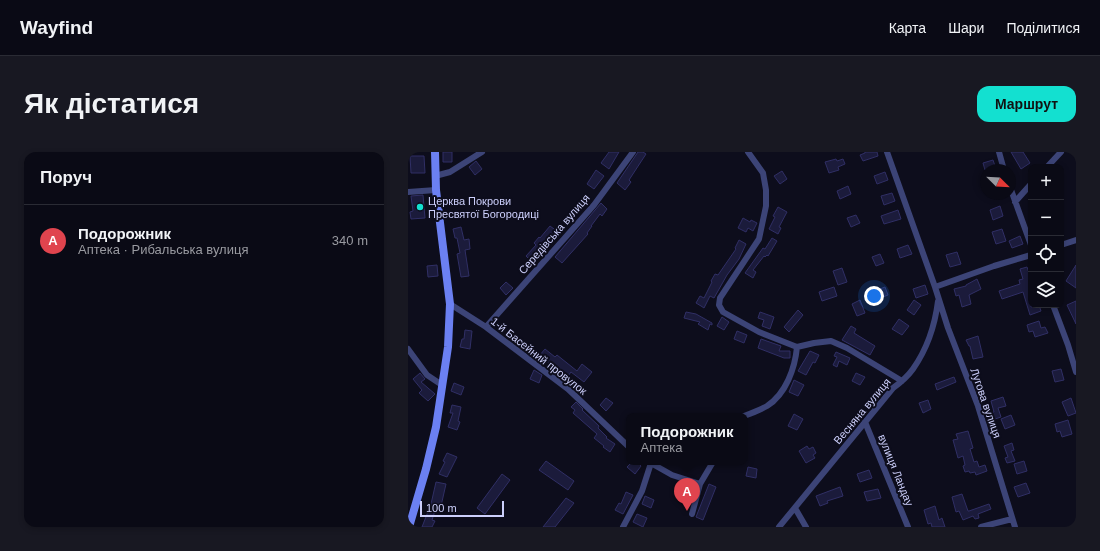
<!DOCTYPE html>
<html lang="uk">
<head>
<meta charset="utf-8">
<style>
  :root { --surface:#0a0a15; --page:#181822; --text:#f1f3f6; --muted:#999aa0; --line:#2a2b34; --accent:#13e0d0 }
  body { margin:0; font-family:Arial,sans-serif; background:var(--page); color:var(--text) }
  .controls { position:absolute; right:12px; top:12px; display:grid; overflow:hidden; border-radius:8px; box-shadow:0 2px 6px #0003 }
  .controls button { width:36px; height:36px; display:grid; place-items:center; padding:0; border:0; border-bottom:1px solid var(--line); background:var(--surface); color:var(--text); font:20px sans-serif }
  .compass { position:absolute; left:572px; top:12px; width:36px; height:36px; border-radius:50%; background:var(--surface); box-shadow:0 2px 6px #0003; rotate:114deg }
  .scale { position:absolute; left:12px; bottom:10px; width:84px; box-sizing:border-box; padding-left:4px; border:2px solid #cccffb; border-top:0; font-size:11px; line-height:14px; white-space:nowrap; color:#cccffb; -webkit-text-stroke:3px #0d0d1c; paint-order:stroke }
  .you { position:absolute; left:466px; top:144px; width:14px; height:14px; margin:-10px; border:3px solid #fff; border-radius:50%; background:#1a73e8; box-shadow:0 0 0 6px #1a73e833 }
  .badge { display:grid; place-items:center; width:26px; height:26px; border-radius:50%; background:var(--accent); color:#fff; font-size:13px; font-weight:700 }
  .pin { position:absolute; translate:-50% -33px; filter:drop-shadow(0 1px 2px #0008) }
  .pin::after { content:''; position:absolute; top:21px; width:14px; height:12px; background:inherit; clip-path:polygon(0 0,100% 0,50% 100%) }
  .popup { position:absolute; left:218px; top:261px; width:122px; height:52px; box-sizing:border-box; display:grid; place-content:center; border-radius:8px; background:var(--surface); filter:drop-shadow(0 1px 3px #0005); font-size:13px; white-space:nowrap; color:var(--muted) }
  .popup b { font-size:15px; color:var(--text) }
  .popup::after { content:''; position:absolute; left:50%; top:100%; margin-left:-8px; border:8px solid transparent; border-top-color:var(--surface) }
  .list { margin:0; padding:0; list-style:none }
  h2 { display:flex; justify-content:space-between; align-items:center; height:52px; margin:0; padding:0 16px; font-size:17px }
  h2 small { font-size:13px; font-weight:400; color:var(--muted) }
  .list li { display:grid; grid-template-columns:26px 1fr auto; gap:12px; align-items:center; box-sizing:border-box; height:72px; padding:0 16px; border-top:1px solid var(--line) }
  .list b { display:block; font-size:15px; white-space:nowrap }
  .list p { margin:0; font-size:13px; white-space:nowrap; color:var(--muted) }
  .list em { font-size:13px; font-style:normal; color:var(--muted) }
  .icon { flex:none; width:22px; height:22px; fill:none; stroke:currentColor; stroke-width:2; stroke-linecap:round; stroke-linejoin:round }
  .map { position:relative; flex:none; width:668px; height:375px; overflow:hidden; border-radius:12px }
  header { display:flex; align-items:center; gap:24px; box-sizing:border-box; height:56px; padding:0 20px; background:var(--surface); border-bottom:1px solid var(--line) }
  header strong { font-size:19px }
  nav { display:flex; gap:22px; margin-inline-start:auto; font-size:14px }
  .intro { display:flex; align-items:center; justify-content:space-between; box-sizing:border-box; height:96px; padding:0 24px }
  h1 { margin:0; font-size:28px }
  .button { padding:10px 18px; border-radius:12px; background:var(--accent); color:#111; font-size:14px; font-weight:700 }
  main { display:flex; gap:24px; padding:0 24px }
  aside { flex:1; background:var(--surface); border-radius:12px; box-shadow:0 2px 6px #0003 }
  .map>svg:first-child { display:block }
  .building { fill:#1b1b3b; stroke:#302f65 }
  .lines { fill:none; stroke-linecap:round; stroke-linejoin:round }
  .minor { stroke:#3c4477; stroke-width:6 }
  .secondary { stroke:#6b80f2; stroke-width:8 }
  .poi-dot { fill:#13e0d0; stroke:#0d0d1c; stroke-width:1.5 }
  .labels { text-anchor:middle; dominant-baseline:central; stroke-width:4; stroke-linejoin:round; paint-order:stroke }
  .poi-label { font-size:11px; fill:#cccffb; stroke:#0d0d1c; text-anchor:start }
  .street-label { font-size:11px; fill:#cccffb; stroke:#0d0d1c }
</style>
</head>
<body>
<header>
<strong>Wayfind</strong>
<nav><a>Карта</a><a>Шари</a><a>Поділитися</a></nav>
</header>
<div class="intro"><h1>Як дістатися</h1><a class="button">Маршрут</a></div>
<main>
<aside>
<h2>Поруч<small></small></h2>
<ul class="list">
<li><span class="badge" style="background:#e0444e">A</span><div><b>Подорожник</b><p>Аптека · Рибальська вулиця</p></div><em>340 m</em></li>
</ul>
</aside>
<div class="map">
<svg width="668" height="375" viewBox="0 0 668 375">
  <rect width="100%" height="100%" fill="#0d0d1c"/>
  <path class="building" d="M35,0H44V10H35Z
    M201,0H211L201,17L193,11Z
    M230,0H235L238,2L221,28L223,30L217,38L209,31Z
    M457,0H469L470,4L455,9L452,3L457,1Z
    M603,0H615L622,11L613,17Z
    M2,4H16L17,21H3Z
    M428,7L429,9L435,7L437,12L430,15L431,18L421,21L417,10Z
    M585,8L588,17L577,18L575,11Z
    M68,9L74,17L67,23L61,15Z
    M188,18L196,24L186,37L179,32Z
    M374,19L379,27L372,32L366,24Z
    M477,20L480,28L469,32L466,24Z
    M440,34L443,42L432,47L429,39Z
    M484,41L487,49L476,53L473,44Z
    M15,43L17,66L3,67L2,60L5,59L3,44Z
    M193,51L199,57L194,64L192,62L183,74H184L179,81L180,82L154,111L147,105Z
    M592,54L595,64L585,68L582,58Z
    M370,55L379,60L371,75L373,76L370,82L361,77L367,65L365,64Z
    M490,58L493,67L476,72L473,64Z
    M448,63L452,71L443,75L439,66Z
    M335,66L342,70L343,68L349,71L345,79L340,76L338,80L330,76Z
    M142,74L150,80L129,103L131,105L125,111L118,104L128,93L126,91L131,85L132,86Z
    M53,75L56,88L61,87L62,97L57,98L61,124L53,125L49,102L52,101L49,86H47L45,77Z
    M594,77L598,89L588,92L584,80Z
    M612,84L615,92L604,96L601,89Z
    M364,86L369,89L360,104L359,103L357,105L356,104L345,118L348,120L345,126L337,121L355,96L357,97Z
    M331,88L338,92L331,107L319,123L306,146L302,144L296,156L293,154L288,151L292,144L296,146L304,130L303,129L307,122L310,123L328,97L327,96Z
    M500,93L504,102L492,106L489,97Z
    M549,100L553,112L542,115L538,103Z
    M472,102L476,111L468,114L464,105Z
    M29,113L30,124L20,125L19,114Z
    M668,113V136L658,129Z
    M619,115L623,127V155L631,153L633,159L622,163L615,140L594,147L591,139L612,132L611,128L615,127L612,117Z
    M434,116L439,130L430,133L425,119Z
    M569,127L573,137L561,143L563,152L554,155L551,143L548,144L546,137L558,134V133Z
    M98,130L105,136L98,143L92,136Z
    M517,133L520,142L508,146L505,137Z
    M426,135L429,144L414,149L411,140Z
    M477,135L480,143L470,147L467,139Z
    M452,148L457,161L449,164L444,152Z
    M506,148L513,153L506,163L499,158Z
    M668,149V172L659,153Z
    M390,158L395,163L381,180L376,175Z
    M278,160L288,162L304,171V173L302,172L300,178L290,172L292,170L276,166Z
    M352,160L366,165L362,177L354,174L356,168L350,166Z
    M314,165L321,170L316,178L309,174Z
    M491,167L501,174L494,183L484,177Z
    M631,169L633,176L637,175L640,181L627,185L625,179L621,180L619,173Z
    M443,174L448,177L446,181L467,194L462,203L434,188Z
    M57,178L64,179L62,197L52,195L54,187H56Z
    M329,179L339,183L336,191L326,187Z
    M570,184L575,205L565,207L562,194H561L558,188Z
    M353,187L373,194L371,199H382V206H376L350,196Z
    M137,197L147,205L149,203L169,219L174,212L184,220L176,230L163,220L160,224L131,204Z
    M402,199L411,203L407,211L405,210L398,223L390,219Z
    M428,200L442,206L439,213L431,209L429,215L425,213L429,205L426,204Z
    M653,217L656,228L647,230L644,219Z
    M126,218L134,223L131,231L122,227Z
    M12,221L17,227L13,230L27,242L20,249L11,241L14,238L5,227Z
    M448,221L457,225L452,233L444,229Z
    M546,225L548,230L529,238L527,232Z
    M386,228L396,233L390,244L381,240Z
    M46,231L56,235L53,243L43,239Z
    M595,245L598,254L590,256L593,265L584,268L582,261L586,260L583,249Z
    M198,246L205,251L198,259L192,253Z
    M663,246L668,261L660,264L654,250Z
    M520,248L523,257L515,261L511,251Z
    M168,250L175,257L174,258L191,274L190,276L199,285L198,286L207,292L202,300L195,295L196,294L186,286L189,282L165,261L167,258L163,255Z
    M44,253L53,255L50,269L52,270L49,278L40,275L45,261H42Z
    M386,262L395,267L389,278L380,274Z
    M603,263L607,273L597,277L593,267Z
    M660,268L664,282L654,285L652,279L649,280L647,272Z
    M560,279L565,296L562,297L566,310L569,309L571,315L577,313L579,319L568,323L567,320L562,321L561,319L557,320L555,314L557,313L555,304L550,306L545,288L550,287L548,282Z
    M604,291L606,298L603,299L607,309L599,311L597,306L600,305L596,294Z
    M399,294L401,297L405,295L408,301L405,303L407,306L398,311L391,299Z
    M39,301L49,305L39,325L31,322L37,310L35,309Z
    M138,309L166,329L160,338L131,318Z
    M616,309L619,319L609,322L606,312Z
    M224,310H229L233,314L227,322L219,315Z
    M340,315L349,317L348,326L338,324Z
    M461,318L464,326L452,330L449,322Z
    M94,322L102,328L77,362L69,356Z
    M28,330L38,332L33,354L29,353L24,368L27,369L24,375H14L23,352Z
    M618,331L622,341L610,345L606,335Z
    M301,332L308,335L295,368L288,365Z
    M432,335L435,344L419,349L420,351L412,354L408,344Z
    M470,337L473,346L459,349L456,340Z
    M218,340L225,343L215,362L207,358L211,351L213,352Z
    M554,342L560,359H561L581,352L583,357L570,362L571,366L567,367L565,364L555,368L551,359L548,360L544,345Z
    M237,344L246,348L243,356L234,352Z
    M158,346L166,351L147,375H135Z
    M527,354L531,368L534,366L537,375H524L523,371L520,372L516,358Z
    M229,362L239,366L235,375L225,370Z"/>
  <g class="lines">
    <path class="minor" d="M340,0L355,21L358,38V54L351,87L312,146L311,153L315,160L351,180L389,195L406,191L423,189L439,196L494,229
      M479,0L527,135L540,176L570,254L607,375
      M591,0L596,18
      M639,15L653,0
      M27,24L42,20L74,0
      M602,35L623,93
      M0,40L28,38
      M607,50L623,32
      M653,93L668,88
      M527,135L586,114L623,103
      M42,152L78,175L160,237L221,295
      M645,153L660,193L668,220
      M78,175L186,53L225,0
      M0,197L19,223L34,233
      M336,264C344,261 352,258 359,254C378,242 387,216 389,195
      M457,270L500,375
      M241,310L264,323L292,332
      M387,356L398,375
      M284,362L292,332L305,310
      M215,375L234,339L243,311
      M371,375L485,236C492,231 500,224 505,217C519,197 527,173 530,149
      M573,375L604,367"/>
    <path class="secondary" d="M1,375L18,317L28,275L40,195L42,152L28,38L27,0"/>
  </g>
  <circle class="poi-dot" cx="12" cy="55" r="4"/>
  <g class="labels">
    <g class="poi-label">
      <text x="20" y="49">Церква Покрови<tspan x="20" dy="13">Пресвятої Богородиці</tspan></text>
    </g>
    <g class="street-label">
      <text transform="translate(146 82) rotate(-49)">Середівська вулиця</text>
      <text transform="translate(131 204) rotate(38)">1-й Басейний провулок</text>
      <text transform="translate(578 251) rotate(71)">Лугова вулиця</text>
      <text transform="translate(454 259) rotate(-50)">Весняна вулиця</text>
      <text transform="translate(488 318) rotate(68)">вулиця Ландау</text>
    </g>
  </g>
</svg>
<div class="controls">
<button>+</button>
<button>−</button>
<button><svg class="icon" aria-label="locate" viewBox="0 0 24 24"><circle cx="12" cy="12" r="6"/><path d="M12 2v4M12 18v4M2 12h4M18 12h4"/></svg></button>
<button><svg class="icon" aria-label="layers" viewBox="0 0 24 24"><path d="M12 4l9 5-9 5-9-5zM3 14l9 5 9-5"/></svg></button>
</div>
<svg class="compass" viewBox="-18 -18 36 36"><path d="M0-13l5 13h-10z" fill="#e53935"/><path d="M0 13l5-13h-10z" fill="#999aa0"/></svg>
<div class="scale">100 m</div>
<div class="you"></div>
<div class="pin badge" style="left:279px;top:359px;background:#e0444e">A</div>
<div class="popup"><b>Подорожник</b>Аптека</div>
</div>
</main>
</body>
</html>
